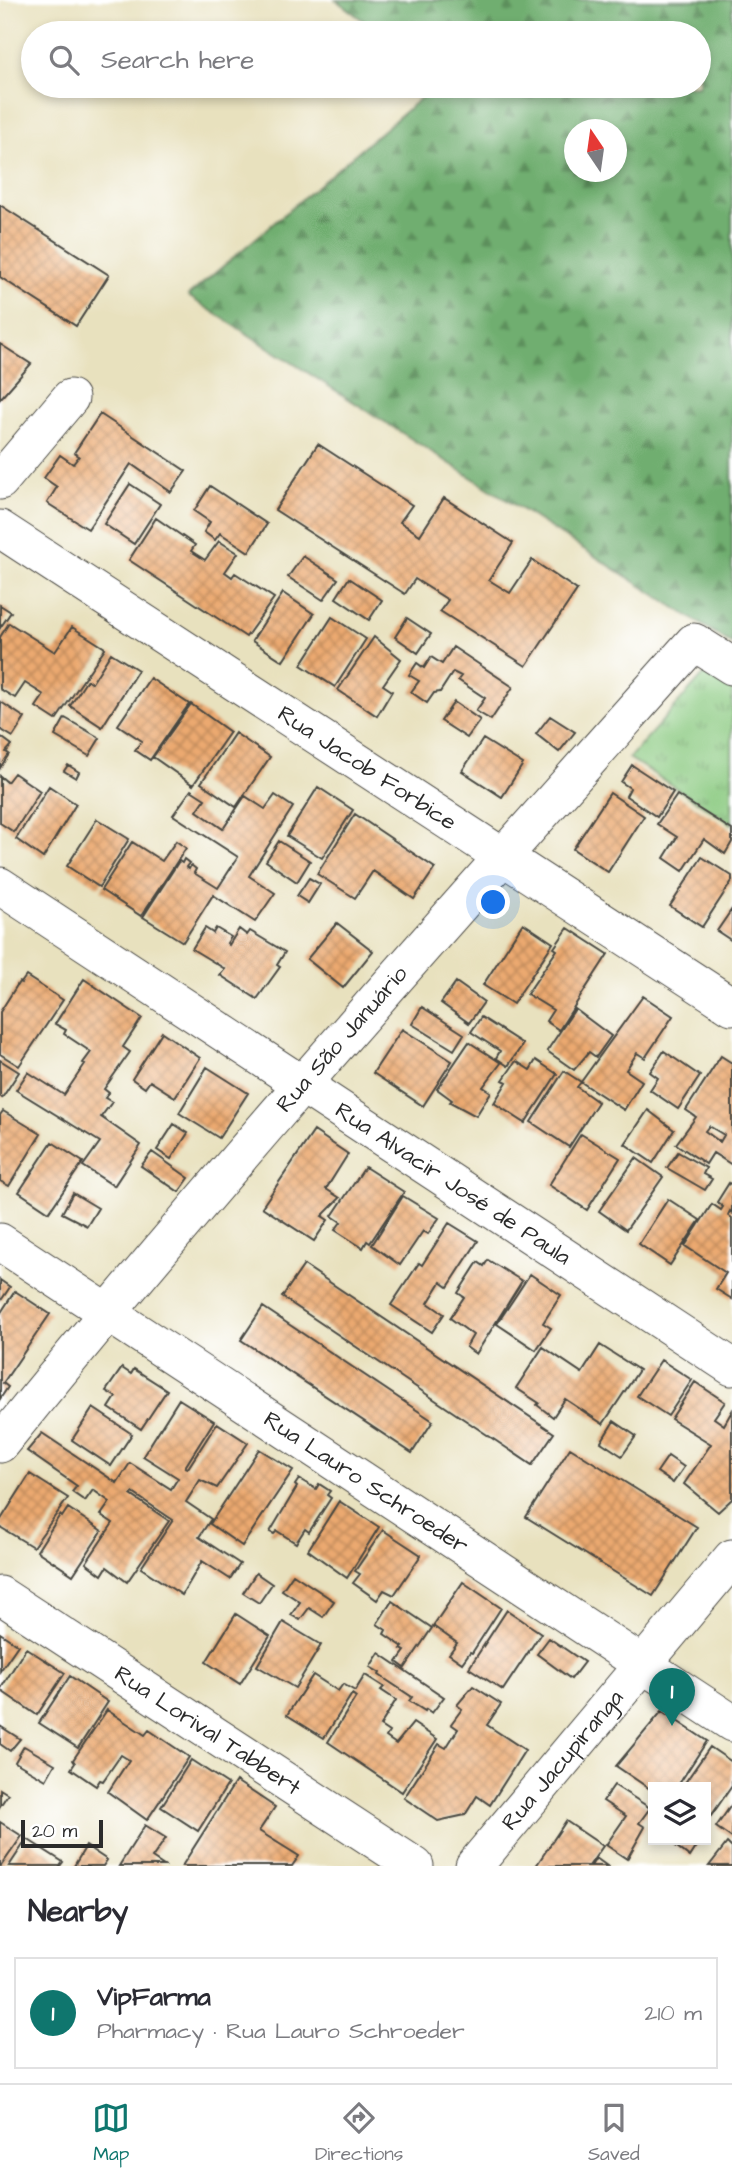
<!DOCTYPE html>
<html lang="en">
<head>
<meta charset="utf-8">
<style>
  :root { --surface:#fff; --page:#f7f7f7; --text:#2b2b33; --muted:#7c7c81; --line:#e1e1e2; --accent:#0f766e }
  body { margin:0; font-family:"Architects Daughter",sans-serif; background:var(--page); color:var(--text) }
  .controls { position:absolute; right:21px; bottom:21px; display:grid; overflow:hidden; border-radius:0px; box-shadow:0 4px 10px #0003 }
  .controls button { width:63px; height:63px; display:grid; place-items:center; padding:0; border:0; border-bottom:2px solid var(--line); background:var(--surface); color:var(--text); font:35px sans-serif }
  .compass { position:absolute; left:564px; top:119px; width:63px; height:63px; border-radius:50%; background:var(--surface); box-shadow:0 4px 10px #0003; rotate:347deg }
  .scale { position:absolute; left:21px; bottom:18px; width:82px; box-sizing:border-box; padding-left:7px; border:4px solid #2b2b2b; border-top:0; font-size:19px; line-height:24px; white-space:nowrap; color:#2b2b2b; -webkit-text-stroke:5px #fff; paint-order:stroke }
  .you { position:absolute; left:494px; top:903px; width:24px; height:24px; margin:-18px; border:5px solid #fff; border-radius:50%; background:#1a73e8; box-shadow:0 0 0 10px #1a73e833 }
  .badge { display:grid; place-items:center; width:46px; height:46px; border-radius:50%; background:var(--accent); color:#fff; font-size:23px; font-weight:700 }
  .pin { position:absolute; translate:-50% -58px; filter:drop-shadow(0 2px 4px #0008) }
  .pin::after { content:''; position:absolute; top:37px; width:24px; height:21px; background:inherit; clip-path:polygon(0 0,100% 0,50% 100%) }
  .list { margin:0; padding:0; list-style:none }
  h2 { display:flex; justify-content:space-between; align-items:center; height:91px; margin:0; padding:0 28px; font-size:30px }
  h2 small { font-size:23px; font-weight:400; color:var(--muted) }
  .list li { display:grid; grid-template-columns:46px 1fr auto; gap:21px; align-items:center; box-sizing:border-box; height:112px; margin:0 14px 14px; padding:0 14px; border:2px solid var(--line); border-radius:0px }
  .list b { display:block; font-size:26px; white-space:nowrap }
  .list p { margin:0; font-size:23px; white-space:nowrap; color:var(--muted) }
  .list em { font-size:23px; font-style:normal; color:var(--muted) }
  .icon { flex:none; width:38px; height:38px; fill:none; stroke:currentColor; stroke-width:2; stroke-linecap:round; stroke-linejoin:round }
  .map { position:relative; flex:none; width:732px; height:1866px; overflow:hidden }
  .search { position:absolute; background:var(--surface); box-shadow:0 4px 10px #0003; left:21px; right:21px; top:21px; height:77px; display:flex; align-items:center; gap:18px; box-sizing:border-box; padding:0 24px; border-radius:38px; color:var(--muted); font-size:26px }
  .sheet { height:217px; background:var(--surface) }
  nav { display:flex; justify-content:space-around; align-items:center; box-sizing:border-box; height:98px; border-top:2px solid var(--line); background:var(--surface); font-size:19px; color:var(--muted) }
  nav a { display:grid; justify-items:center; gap:4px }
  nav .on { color:var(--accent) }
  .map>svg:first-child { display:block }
  .forest { fill:url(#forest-firs); stroke:#4e6c4d; stroke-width:2; fill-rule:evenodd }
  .park { fill:url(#park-tufts); stroke:#5b7a56; stroke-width:2 }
  .building { fill:url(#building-cross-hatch); fill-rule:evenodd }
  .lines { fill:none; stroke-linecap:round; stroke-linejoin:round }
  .minor-casing { stroke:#474641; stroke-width:39 }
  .minor { stroke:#fff; stroke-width:37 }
  .labels { text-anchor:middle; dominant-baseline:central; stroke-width:7; stroke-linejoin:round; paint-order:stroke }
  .street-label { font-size:23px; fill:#2b2b2b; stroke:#fff }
</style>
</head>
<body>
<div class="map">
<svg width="732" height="1866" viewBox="0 0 732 1866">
  <defs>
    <pattern id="forest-firs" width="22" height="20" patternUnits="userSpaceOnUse" patternTransform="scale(1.75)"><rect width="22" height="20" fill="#70ae6f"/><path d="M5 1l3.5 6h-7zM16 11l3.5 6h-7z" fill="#5c8e5b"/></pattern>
    <pattern id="park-tufts" width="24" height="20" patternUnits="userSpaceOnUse" patternTransform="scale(1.75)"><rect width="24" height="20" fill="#8bca81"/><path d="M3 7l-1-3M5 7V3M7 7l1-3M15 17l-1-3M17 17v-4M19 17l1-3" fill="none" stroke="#72a46a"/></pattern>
    <pattern id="building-cross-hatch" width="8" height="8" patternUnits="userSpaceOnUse" patternTransform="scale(1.75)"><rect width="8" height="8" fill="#eba96f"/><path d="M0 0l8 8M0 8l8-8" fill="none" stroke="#bf8a5b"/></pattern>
  </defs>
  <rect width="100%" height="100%" fill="#fff"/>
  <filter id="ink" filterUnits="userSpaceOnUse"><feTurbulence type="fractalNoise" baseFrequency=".0143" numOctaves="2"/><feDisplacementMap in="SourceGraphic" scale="14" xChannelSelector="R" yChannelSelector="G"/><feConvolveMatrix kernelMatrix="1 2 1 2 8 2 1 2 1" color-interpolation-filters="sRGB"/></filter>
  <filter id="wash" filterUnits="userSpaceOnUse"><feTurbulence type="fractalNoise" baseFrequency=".00686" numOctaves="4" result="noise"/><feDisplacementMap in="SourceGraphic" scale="28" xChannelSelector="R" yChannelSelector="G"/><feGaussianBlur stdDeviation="1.57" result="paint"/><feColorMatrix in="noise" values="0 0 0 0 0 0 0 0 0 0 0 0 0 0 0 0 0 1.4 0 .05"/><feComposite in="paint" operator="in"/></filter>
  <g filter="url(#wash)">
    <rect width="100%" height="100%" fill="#e8e1be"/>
    <path class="forest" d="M336,0H732V644L188,296L435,86H699V33H380ZM574,130H616V172H574Z"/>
    <path class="park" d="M715,662L732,673V824L629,758Z"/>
    <g id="blocks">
      <path class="building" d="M0,205L109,275L76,326L0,277Z
        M0,344L31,364L0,399Z
        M100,414L186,471L171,492L131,464L88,529L47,503L57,487L44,478L60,455L73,464L79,456L74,453Z
        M318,444L412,505L400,522L420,535L444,498L513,543L489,580L510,593L532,560L577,590L526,666L440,611L448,600L415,579L405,594L275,510Z
        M130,484L160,504L134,544L104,524Z
        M210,486L267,524L249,552L220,533L215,540L204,532L210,522L194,511Z
        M156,518L195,545L191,551L205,560L219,541L238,553L225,572L232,577L235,573L274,598L246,637L129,560Z
        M303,556L338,579L323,600L288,577Z
        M349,578L382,600L369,620L336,598Z
        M283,593L314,614L283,661L252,641Z
        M0,605L11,612L0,628Z
        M332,617L366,639L335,687L301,665Z
        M407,618L431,634L418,653L395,637Z
        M9,623L55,652L72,627L105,648L56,720L36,707L44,695L25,683L15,698L0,689V637Z
        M374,637L401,659L383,685L392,691L377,716L338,690Z
        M453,647L513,687L491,720L476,711L485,698L458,680L461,676L453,672L440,692L434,693L427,703L411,692L419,681L409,675L417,663L424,668L431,657L442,664Z
        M111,653L138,670L102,727L70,706L87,680L92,683Z
        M150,678L189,704L150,760L135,750L142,741L118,725Z
        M1,702L25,718L13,737L0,729Z
        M454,702L480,720L467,738L441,721Z
        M191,704L230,732L193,785L153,757Z
        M550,716L575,732L559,752L536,734Z
        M65,718L100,738L89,756L55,736Z
        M235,733L270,757L236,807L201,783Z
        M0,736L12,745L6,752L9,754L0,768Z
        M483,739L523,764L502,797L462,771Z
        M68,765L79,772L76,778L64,771Z
        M632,765L673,792L657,817L626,796L630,788L621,782Z
        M14,773L40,791L14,832L0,823V776L7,782Z
        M49,786L76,804L43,858L16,839Z
        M318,787L353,810L322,858L287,836Z
        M191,790L205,799L197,811L223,829L245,796L265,809L275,795L293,807L249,876L275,893L255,922L213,895L183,942L143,917L179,861L182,863L184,859L189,863L186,867L189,869L191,865L196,869L194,873L218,888L238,857L173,815Z
        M610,793L644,816L608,872L573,849Z
        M677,795L732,830V842L725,854L704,839L683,871L664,858L677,837L657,824Z
        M355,814L435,868L414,899L373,871L355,898L317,874Z
        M97,819L129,839L99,887L67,866Z
        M176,841L186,848L141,916L101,890L132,842L162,861Z
        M279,841L310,861L297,882L266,861Z
        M702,857L732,876V881L702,927L670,906Z
        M309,878L320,884L308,903L297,896Z
        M732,909V941L717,931Z
        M337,923L373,951L343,988L307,959Z
        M523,923L553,943L513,1004L483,985Z
        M205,928L213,933L216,928L231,937L227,943L229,945L239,929L247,935L250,931L285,952L277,965L280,967L257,999L220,975L225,969L192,949Z
        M568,928L608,954L559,1030L546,1021L553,1010L527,994L557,950L554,948Z
        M26,976L63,1000L19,1066L0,1054V1012L19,982L21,983Z
        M84,979L142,1018L123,1047L130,1052L104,1089L109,1093L105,1098L112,1102L101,1117L141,1145L114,1186L83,1166L100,1142L16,1090L28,1072L64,1095L85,1064L83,1063L91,1052L64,1034L66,1030L55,1024Z
        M456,982L484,1002L469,1023L441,1003Z
        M643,996L673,1016L645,1058L637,1053L626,1070L642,1081L624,1110L581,1082Z
        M422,1007L464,1034L454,1050L412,1024Z
        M575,1009L611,1036L596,1057L589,1052L574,1070L547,1051Z
        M481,1017L523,1044L508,1066L496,1058L500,1051L471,1032Z
        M402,1029L452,1061L423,1106L373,1073Z
        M162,1032L200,1058L175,1097L150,1081L145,1088L132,1079Z
        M469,1042L501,1063L483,1087L491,1092L476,1116L450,1102L452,1100L437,1089Z
        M664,1051L700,1076L678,1109L650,1090L658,1078L650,1072Z
        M721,1056L732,1063V1165L713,1153L706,1164L676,1144L696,1117L686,1110ZM709,1126L724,1135L720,1142L705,1131Z
        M0,1060L19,1072L2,1098L0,1096Z
        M536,1060L557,1074L525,1123L494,1103L507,1082L503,1080L516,1061L530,1070Z
        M207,1067L248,1093L219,1138L179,1113Z
        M564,1071L581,1082L577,1087L598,1102L569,1147L531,1122Z
        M648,1110L674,1130L653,1163L625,1144Z
        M3,1111L41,1134L9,1186L0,1181V1115Z
        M174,1124L188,1133L171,1159L157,1150Z
        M314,1131L348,1154L326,1189L340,1198L322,1216L328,1220L314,1241L262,1207Z
        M581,1134L620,1158L587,1210L549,1185Z
        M52,1142L83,1162L49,1212L19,1192Z
        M152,1152L189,1178L179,1192L141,1166Z
        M678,1152L706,1168L703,1174L712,1179L705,1190L667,1168Z
        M636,1158L663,1177L626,1230L599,1211Z
        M365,1167L404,1192L370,1243L367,1241L363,1248L335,1230L341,1222L332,1216Z
        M729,1183L732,1185V1213L730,1211L728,1215L732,1218V1299L716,1289L726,1273L685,1246L712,1204L721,1210L723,1207L717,1202Z
        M73,1193L98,1208L87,1226L62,1213Z
        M403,1196L439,1218L428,1234L423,1231L400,1265L372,1245Z
        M668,1199L700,1220L670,1265L639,1244Z
        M449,1223L478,1241L448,1287L441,1282L428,1303L444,1314L432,1332L391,1305L419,1263L422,1265Z
        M488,1260L522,1281L476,1354L466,1347L473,1335L450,1318L464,1297L458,1293L478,1262L484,1266Z
        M304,1265L554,1433L532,1465L282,1297Z
        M530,1274L561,1295L543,1323L551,1328L536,1350L497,1324Z
        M0,1280L10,1287L0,1302Z
        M15,1291L50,1314L3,1383L8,1387L0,1399V1314Z
        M263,1307L433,1421L412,1453L241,1340Z
        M600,1345L639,1370L603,1424L565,1399L553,1417L537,1405L539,1403L516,1388L543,1347L582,1373Z
        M661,1360L692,1380L668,1416L637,1396Z
        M122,1368L131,1374L134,1369L167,1390L141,1429L109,1408L116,1397L106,1391Z
        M695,1382L725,1402L714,1418L724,1425L732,1411V1499L718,1512L684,1484L711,1444L671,1419Z
        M179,1399L214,1421L185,1467L188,1468L217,1423L248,1443L217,1488L200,1480L186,1502L211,1519L199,1537L240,1564L230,1579L202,1561L182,1595L141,1568L173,1520L133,1493L131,1495L169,1521L127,1582L107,1567L102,1575L86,1563L113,1523L101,1515L110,1502L93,1490L85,1501L72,1492L77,1486L27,1451L42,1433L117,1483L130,1463L171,1489L178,1478L143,1456Z
        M93,1408L132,1434L111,1466L72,1440Z
        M614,1421L636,1436L622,1456L601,1442Z
        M570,1448L697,1527L653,1596L526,1517Z
        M259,1449L293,1470L242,1546L210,1524Z
        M668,1456L684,1467L673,1483L657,1472Z
        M30,1474L68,1498L33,1547L0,1527V1521Z
        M299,1479L316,1489L319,1484L330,1491L327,1495L331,1498L309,1532L305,1529L296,1543L277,1531L274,1534L270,1532L297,1487L295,1485Z
        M339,1501L379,1527L347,1578L308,1550Z
        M68,1508L102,1531L73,1575L37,1551L60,1515L62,1517Z
        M383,1530L421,1555L394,1595L384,1590L377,1600L353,1583L360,1574L355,1571Z
        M256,1573L272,1584L259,1603L243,1593Z
        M293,1574L334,1601L323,1617L309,1608L300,1620L291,1615L300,1602L282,1590Z
        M463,1582L501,1608L472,1653L470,1652L462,1663L449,1654L457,1643L433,1626Z
        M392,1601L432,1628L405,1668L397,1662L405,1651L401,1649L403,1647L384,1634L386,1630L377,1624Z
        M507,1610L541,1633L503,1690L469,1668Z
        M236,1614L270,1636L240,1684L206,1662Z
        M283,1622L321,1645L295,1688L257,1666Z
        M0,1633L18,1645L0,1671Z
        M549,1638L584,1662L571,1679L537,1654Z
        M26,1648L65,1673L37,1715L0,1690Z
        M379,1653L444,1697L432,1713L426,1709L425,1711L409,1701L412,1697L379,1675L380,1673L370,1667Z
        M313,1675L338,1691L343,1684L355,1691L365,1675L384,1687L381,1690L396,1700L380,1726L389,1732L386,1737L396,1744L413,1723L437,1739L402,1792L328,1742L356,1697L352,1694L324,1738L287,1715Z
        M70,1676L108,1702L78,1748L39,1723Z
        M473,1686L501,1704L487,1725L525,1750L490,1805L477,1796L465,1815L438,1821L404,1798L439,1744L446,1748L458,1729L451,1724L462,1709L457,1705Z
        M107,1710L145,1735L149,1730L189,1757L147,1820L108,1792L129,1760L121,1755L103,1781L100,1780L96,1786L71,1769L75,1763L73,1760Z
        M662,1711L707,1741L677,1787H653V1791L616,1766Z
        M0,1726L20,1739L10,1751L0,1744Z
        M24,1746L55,1764L46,1780L15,1762Z
        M710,1747L732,1762V1786L711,1816L709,1814L706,1819V1787H682Z
        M191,1760L228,1784L198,1831L161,1807Z
        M236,1781L275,1807L259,1831L299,1856L292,1866H182Z
        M614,1785L650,1808L639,1823L645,1827L627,1859L606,1845L626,1816L603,1801Z
        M0,1789L8,1794L0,1806Z
        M732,1804V1838L716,1827Z
        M566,1821L603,1846L589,1866H536Z
        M0,1822L22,1836L1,1866H0Z
        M145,1825L166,1838L152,1858L164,1866H119Z
        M27,1839L63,1862L60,1866H9Z
        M668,1840H701L690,1857Z
        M727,1843L732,1848V1866H709Z
        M86,1846L107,1860L103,1866H74Z
        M596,1858L607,1866H591Z"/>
    </g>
  </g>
  <g filter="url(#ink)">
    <use href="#blocks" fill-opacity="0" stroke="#474641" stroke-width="2"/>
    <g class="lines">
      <defs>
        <g id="minor">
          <path d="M0,481L70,398"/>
          <path id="s1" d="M0,529L732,1006"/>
          <path id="s2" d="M0,886L732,1367"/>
          <path id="s3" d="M0,1242L732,1723"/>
          <path id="s4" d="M0,1444C222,1169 459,906 694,642L732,666"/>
          <path id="s5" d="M0,1595L415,1866"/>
          <path id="s6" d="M474,1866L732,1558"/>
        </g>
      </defs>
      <use href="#minor" class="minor-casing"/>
      <use href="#minor" class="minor"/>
    </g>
  </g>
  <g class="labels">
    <g class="street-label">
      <text stroke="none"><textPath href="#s1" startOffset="438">Rua Jacob Forbice</textPath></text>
      <text stroke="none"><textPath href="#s4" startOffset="530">Rua São Januário</textPath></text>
      <text stroke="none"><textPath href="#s2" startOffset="542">Rua Alvacir José de Paula</textPath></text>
      <text stroke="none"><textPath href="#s3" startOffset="438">Rua Lauro Schroeder</textPath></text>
      <text stroke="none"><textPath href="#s5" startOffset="248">Rua Lorival Tabbert</textPath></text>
      <text stroke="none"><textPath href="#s6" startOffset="138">Rua Jacupiranga</textPath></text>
    </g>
  </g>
</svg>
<div class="controls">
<button><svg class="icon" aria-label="layers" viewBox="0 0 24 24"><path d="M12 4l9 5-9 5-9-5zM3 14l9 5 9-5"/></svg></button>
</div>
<svg class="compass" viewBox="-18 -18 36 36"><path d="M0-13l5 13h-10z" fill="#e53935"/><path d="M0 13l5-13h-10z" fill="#7c7c81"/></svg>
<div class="scale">20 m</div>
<div class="you"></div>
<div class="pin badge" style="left:672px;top:1726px">1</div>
<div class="search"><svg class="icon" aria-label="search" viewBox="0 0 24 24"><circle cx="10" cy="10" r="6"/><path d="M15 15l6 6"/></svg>Search here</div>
</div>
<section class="sheet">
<h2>Nearby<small></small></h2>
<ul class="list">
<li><span class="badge">1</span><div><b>VipFarma</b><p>Pharmacy · Rua Lauro Schroeder</p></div><em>210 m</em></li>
</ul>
</section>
<nav>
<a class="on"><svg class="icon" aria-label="map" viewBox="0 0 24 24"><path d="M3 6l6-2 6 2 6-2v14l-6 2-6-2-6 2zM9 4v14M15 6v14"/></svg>Map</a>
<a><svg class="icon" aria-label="directions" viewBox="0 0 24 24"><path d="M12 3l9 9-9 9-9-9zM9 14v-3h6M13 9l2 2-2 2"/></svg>Directions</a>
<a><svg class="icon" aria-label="saved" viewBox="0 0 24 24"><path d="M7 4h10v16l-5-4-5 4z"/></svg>Saved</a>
</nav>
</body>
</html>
